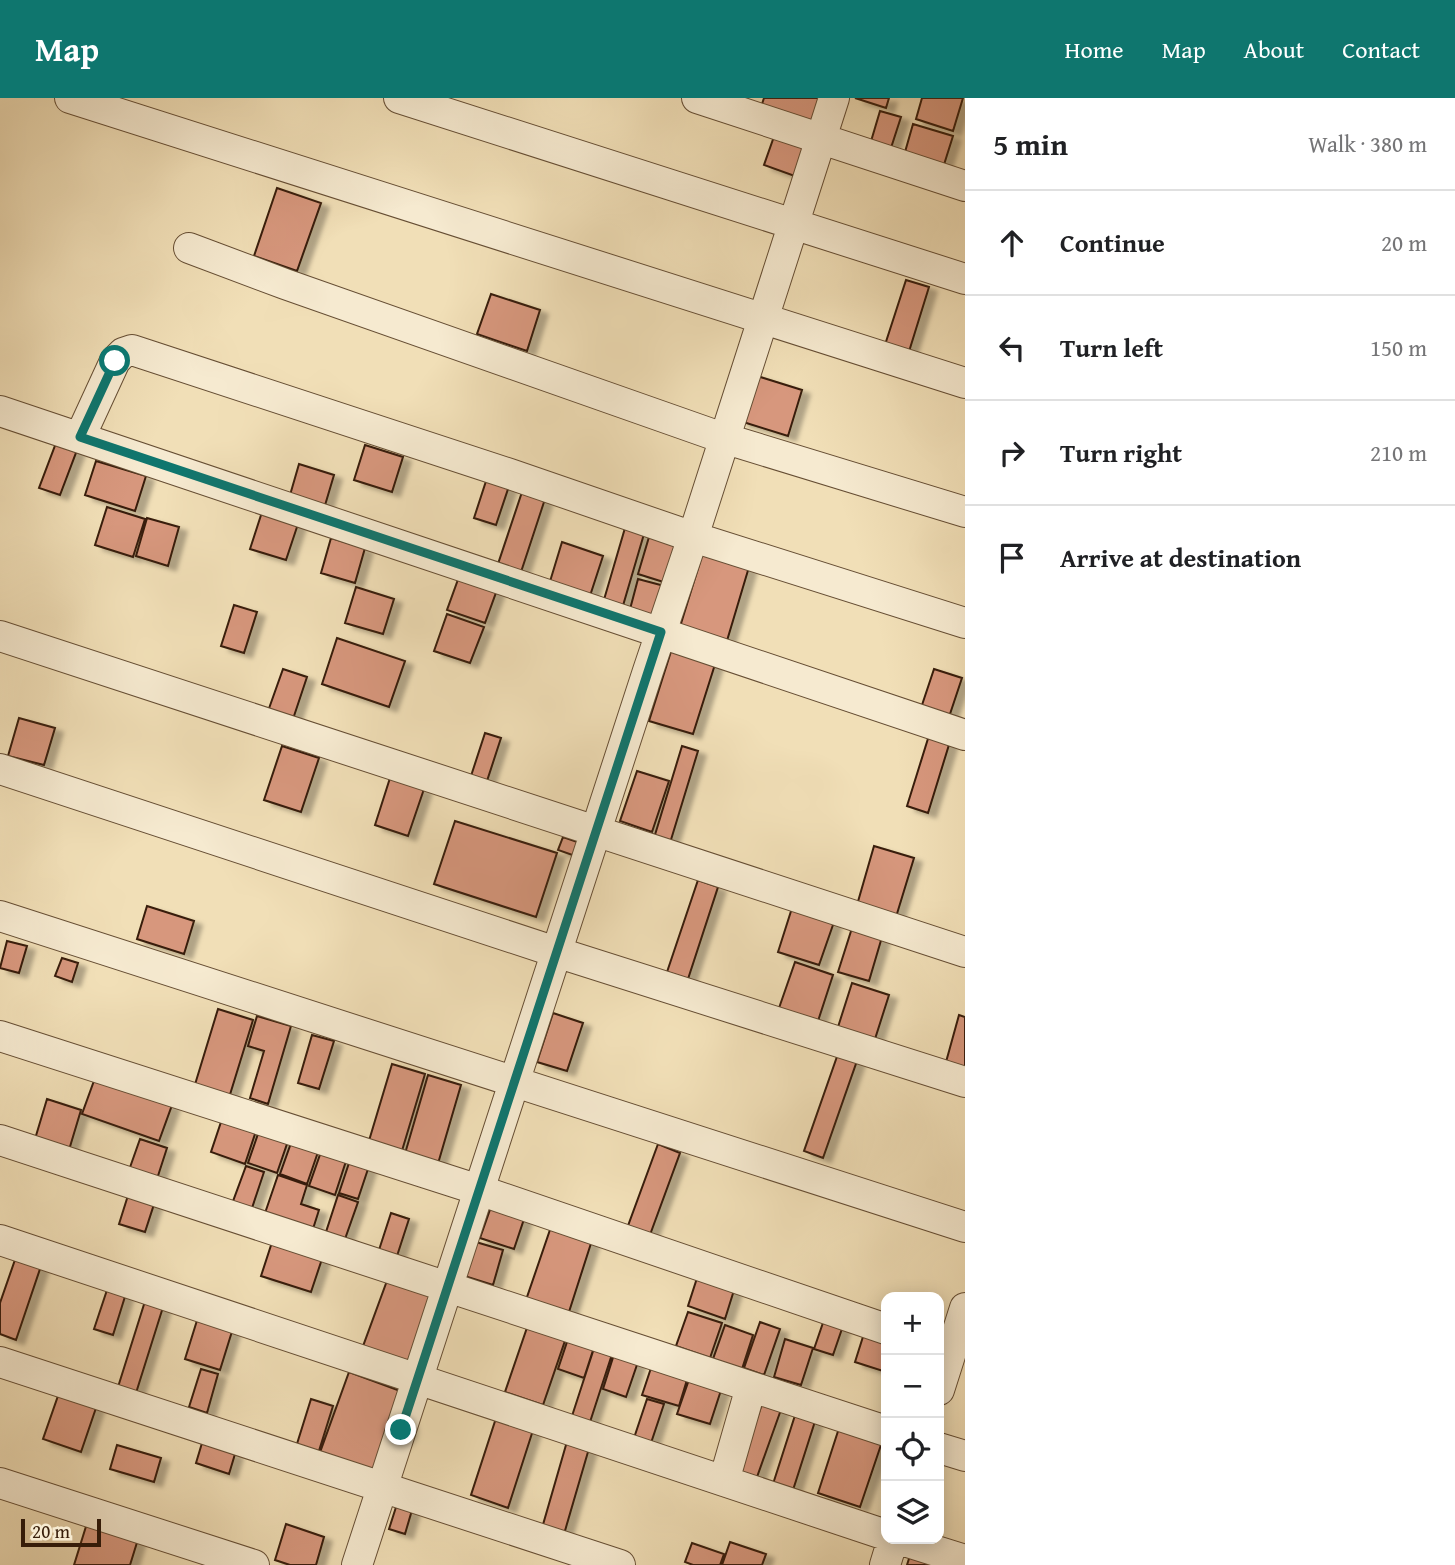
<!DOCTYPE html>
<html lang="en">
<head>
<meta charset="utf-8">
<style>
  :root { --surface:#fff; --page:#f6f6f6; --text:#202124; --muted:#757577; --line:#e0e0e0; --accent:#0f766e }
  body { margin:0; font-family:"Gentium Book Plus",serif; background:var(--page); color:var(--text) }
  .controls { position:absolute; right:21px; bottom:21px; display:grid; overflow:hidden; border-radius:14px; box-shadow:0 4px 18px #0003 }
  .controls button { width:63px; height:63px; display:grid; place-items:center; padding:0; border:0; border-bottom:2px solid var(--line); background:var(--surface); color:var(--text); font:35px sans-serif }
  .scale { position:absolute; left:21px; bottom:18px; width:80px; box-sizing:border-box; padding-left:7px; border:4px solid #371d09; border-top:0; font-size:19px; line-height:24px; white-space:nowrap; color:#371d09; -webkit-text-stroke:5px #f6ead0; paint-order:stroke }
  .stop { position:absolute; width:21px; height:21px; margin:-16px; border:5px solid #0f766e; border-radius:50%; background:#fff }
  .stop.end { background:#0f766e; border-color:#fff; box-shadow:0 2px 7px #0008 }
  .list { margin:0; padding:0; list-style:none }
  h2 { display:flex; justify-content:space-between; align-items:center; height:91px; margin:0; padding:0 28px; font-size:30px }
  h2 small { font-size:23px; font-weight:400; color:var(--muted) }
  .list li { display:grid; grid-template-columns:46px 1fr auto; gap:21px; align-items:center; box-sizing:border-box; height:105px; padding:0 28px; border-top:2px solid var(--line) }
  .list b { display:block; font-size:26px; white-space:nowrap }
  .list em { font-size:23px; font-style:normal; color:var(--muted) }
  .icon { flex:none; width:38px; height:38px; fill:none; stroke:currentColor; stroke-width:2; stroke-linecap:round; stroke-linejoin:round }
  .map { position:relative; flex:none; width:965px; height:1467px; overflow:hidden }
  header { display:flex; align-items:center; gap:42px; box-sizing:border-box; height:98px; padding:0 35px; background:var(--accent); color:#fff }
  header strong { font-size:33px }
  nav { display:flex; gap:38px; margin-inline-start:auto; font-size:24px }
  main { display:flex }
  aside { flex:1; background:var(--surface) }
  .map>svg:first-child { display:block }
  .building { fill:#d7977d; stroke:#371d09; stroke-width:2; filter:url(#shadow) }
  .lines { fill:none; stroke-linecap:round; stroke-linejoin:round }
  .minor-casing { stroke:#664e34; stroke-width:32 }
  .minor { stroke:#f6ead0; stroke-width:30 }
  .route { stroke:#0f766e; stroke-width:9 }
</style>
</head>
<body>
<header>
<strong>Map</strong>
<nav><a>Home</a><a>Map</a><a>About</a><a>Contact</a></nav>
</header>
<main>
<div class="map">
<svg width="965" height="1467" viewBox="0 0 965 1467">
  <defs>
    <filter id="shadow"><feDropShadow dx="8" dy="4.5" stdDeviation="2" flood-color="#0004"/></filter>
  </defs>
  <rect width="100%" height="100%" fill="#f1dfb7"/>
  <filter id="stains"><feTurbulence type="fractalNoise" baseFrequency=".00286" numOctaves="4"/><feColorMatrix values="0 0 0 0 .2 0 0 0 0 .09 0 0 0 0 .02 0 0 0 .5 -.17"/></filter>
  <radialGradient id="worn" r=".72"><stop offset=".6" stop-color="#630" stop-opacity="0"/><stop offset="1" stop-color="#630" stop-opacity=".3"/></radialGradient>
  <path class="building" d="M764,0H828L818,28L761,9Z
    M855,0H889L886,10Z
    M922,0H963L953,33L916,21Z
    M880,13L901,19L889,56L869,50Z
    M913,26L953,38L942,73L903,61Z
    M777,30L816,44L803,81L764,67Z
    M277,90L321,105L297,173L254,158Z
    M906,182L929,189L907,260L883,253Z
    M491,196L540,212L527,253L477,236Z
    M754,277L802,292L788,338L740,323Z
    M56,345L77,352L60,397L39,390Z
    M365,347L403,359L392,394L354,382Z
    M96,363L146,378L135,413L85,397Z
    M299,366L334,377L323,414L288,404Z
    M487,380L509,388L496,427L474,420Z
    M522,394L545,401L521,474L498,466Z
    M107,409L145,421L133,459L95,447Z
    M262,414L298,426L286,462L250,451Z
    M147,420L179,429L168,468L136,458Z
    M625,430L644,436L622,511L603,505Z
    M649,439L684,449L673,487L638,476Z
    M331,440L365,450L355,485L321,475Z
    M562,444L603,458L588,504L548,490Z
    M703,454L749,469L726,546L679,532Z
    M460,476L498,489L485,525L447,512Z
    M638,481L672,490L663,524L629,515Z
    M356,489L394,501L383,536L345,525Z
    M234,507L257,514L244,555L221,548Z
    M447,516L484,529L470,565L434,553Z
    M337,540L405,563L389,609L322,586Z
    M673,547L717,560L693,636L649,623Z
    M283,571L307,579L292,624L267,616Z
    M934,571L962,580L949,619L921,610Z
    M19,620L55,630L44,667L8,658Z
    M931,631L952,637L928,715L907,708Z
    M485,635L501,640L486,686L470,681Z
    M282,648L319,660L301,714L264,702Z
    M682,648L698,653L670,745L654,740Z
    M637,673L669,683L652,734L620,723Z
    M390,680L424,691L408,738L375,727Z
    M455,723L557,755L536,819L434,786Z
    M563,739L586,747L581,760L558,752Z
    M874,748L914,760L896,819L857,807Z
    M698,782L718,789L688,881L667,874Z
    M147,808L194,823L184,856L137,841Z
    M792,810L834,824L819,867L778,854Z
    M852,830L882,839L869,883L838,874Z
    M7,843L27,848L19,875L0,870Z
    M62,860L78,865L72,884L55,878Z
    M795,864L833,877L818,923L779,910Z
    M852,885L889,897L875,941L838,929Z
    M218,911L253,922L228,1003L193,993Z
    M553,915L583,925L567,973L537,964Z
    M959,917L965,919V970L946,964Z
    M257,918L291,928L268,1006L250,1000L264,953L248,948Z
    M312,937L334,943L319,991L298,985Z
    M840,950L859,957L823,1060L804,1053Z
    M392,966L425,976L401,1056L368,1046Z
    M428,977L461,987L437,1069L404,1059Z
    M95,980L172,1007L159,1043L82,1016Z
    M47,1001L81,1012L69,1052L35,1041Z
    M223,1018L257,1030L245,1066L211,1054Z
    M259,1033L288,1043L277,1075L248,1065Z
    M140,1041L167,1050L156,1084L128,1075Z
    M291,1045L318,1054L307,1086L280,1076Z
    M658,1046L680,1055L647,1145L625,1136Z
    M322,1051L347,1060L335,1097L309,1088Z
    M351,1059L370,1065L358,1101L339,1095Z
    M246,1068L264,1074L251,1113L232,1106Z
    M278,1077L307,1087L301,1106L319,1112L312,1134L264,1118Z
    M130,1091L156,1100L145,1134L119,1126Z
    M338,1097L358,1104L345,1141L326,1134Z
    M492,1106L525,1118L514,1151L480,1140Z
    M391,1115L409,1121L396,1161L378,1155Z
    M553,1123L594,1136L568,1217L526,1202Z
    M275,1135L325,1152L311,1194L261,1178Z
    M469,1142L503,1152L493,1187L458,1176Z
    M17,1156L42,1165L16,1242L0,1236V1205Z
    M698,1177L735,1189L725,1221L688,1208Z
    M388,1180L438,1198L413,1269L362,1251Z
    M110,1183L128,1189L113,1237L94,1231Z
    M146,1200L164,1206L136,1295L118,1289Z
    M688,1214L722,1225L710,1260L676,1248Z
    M199,1216L234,1227L220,1272L185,1261Z
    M826,1216L845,1222L833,1257L814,1251Z
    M531,1218L569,1231L543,1307L505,1294Z
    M760,1224L780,1231L764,1277L744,1270Z
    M867,1226L886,1232V1274L855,1264Z
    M725,1227L753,1237L742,1271L713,1261Z
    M571,1232L597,1240L584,1280L558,1271Z
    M597,1241L615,1247L590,1324L572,1318Z
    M785,1241L813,1250L801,1287L774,1279Z
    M617,1247L641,1255L626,1299L603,1291Z
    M654,1261L690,1272L679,1308L642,1297Z
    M201,1271L218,1276L207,1315L189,1309Z
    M692,1273L724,1283L710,1326L677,1316Z
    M349,1274L403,1294L372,1380L318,1360Z
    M59,1295L97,1307L81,1354L43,1341Z
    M764,1300L783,1306L757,1379L739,1373Z
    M311,1301L333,1308L318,1356L296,1349Z
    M647,1301L664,1306L651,1345L634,1340Z
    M798,1308L818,1314L793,1392L773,1386Z
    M498,1314L535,1326L508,1410L471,1397Z
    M840,1327L883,1341L860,1409L818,1395Z
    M568,1340L590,1347L562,1443L540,1437Z
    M202,1345L235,1356L229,1376L196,1365Z
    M117,1347L161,1360L154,1384L110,1371Z
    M397,1406L412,1412L405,1436L389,1431Z
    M88,1422L139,1438L130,1467H74Z
    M286,1426L324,1439L316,1467H290L275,1462Z
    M730,1444L766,1456L762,1467H722Z
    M692,1445L724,1456L720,1467H693L685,1464Z
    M912,1451L965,1467H907Z"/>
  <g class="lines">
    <defs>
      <path id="minor" d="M70,0L965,285
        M399,0L965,181
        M697,0L965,88
        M189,150L285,186L723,340L965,414
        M0,313L965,637
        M80,339L115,263L123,255L132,252L510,376L693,439L965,525
        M0,538L965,854
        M0,671L556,854L965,984
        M0,818L965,1129
        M0,938L479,1092L886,1231
        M0,1042L886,1333
        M0,1142L886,1437
        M0,1264L620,1467
        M939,1292L965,1210
        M939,1350L965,1358
        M724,1383L751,1289
        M0,1385L254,1467
        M898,1441L965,1462
        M357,1467L648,573L693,439L834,0
        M885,1467L893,1441"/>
    </defs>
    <use href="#minor" class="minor-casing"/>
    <use href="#minor" class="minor"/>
  </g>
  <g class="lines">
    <path class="route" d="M115,263L80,339L661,534L401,1332"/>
  </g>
  <rect width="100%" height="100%" filter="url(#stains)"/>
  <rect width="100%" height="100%" fill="url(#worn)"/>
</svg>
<div class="controls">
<button>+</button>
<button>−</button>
<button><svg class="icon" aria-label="locate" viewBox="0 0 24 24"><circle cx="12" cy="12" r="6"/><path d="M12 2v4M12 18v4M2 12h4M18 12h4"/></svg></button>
<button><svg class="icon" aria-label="layers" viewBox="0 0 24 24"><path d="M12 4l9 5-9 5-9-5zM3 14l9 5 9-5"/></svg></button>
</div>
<div class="scale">20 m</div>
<div class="stop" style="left:115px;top:263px"></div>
<div class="stop end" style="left:401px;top:1332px"></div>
</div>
<aside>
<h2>5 min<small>Walk · 380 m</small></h2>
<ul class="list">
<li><svg class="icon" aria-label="ahead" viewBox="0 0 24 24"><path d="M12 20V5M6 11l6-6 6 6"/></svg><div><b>Continue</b></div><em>20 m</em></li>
<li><svg class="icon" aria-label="left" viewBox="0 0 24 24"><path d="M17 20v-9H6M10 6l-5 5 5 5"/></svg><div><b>Turn left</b></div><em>150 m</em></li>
<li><svg class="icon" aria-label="right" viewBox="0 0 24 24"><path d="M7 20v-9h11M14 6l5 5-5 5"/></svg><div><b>Turn right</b></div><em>210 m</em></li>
<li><svg class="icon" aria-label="arrive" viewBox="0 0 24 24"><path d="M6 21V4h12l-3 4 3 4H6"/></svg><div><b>Arrive at destination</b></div></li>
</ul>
</aside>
</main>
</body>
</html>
